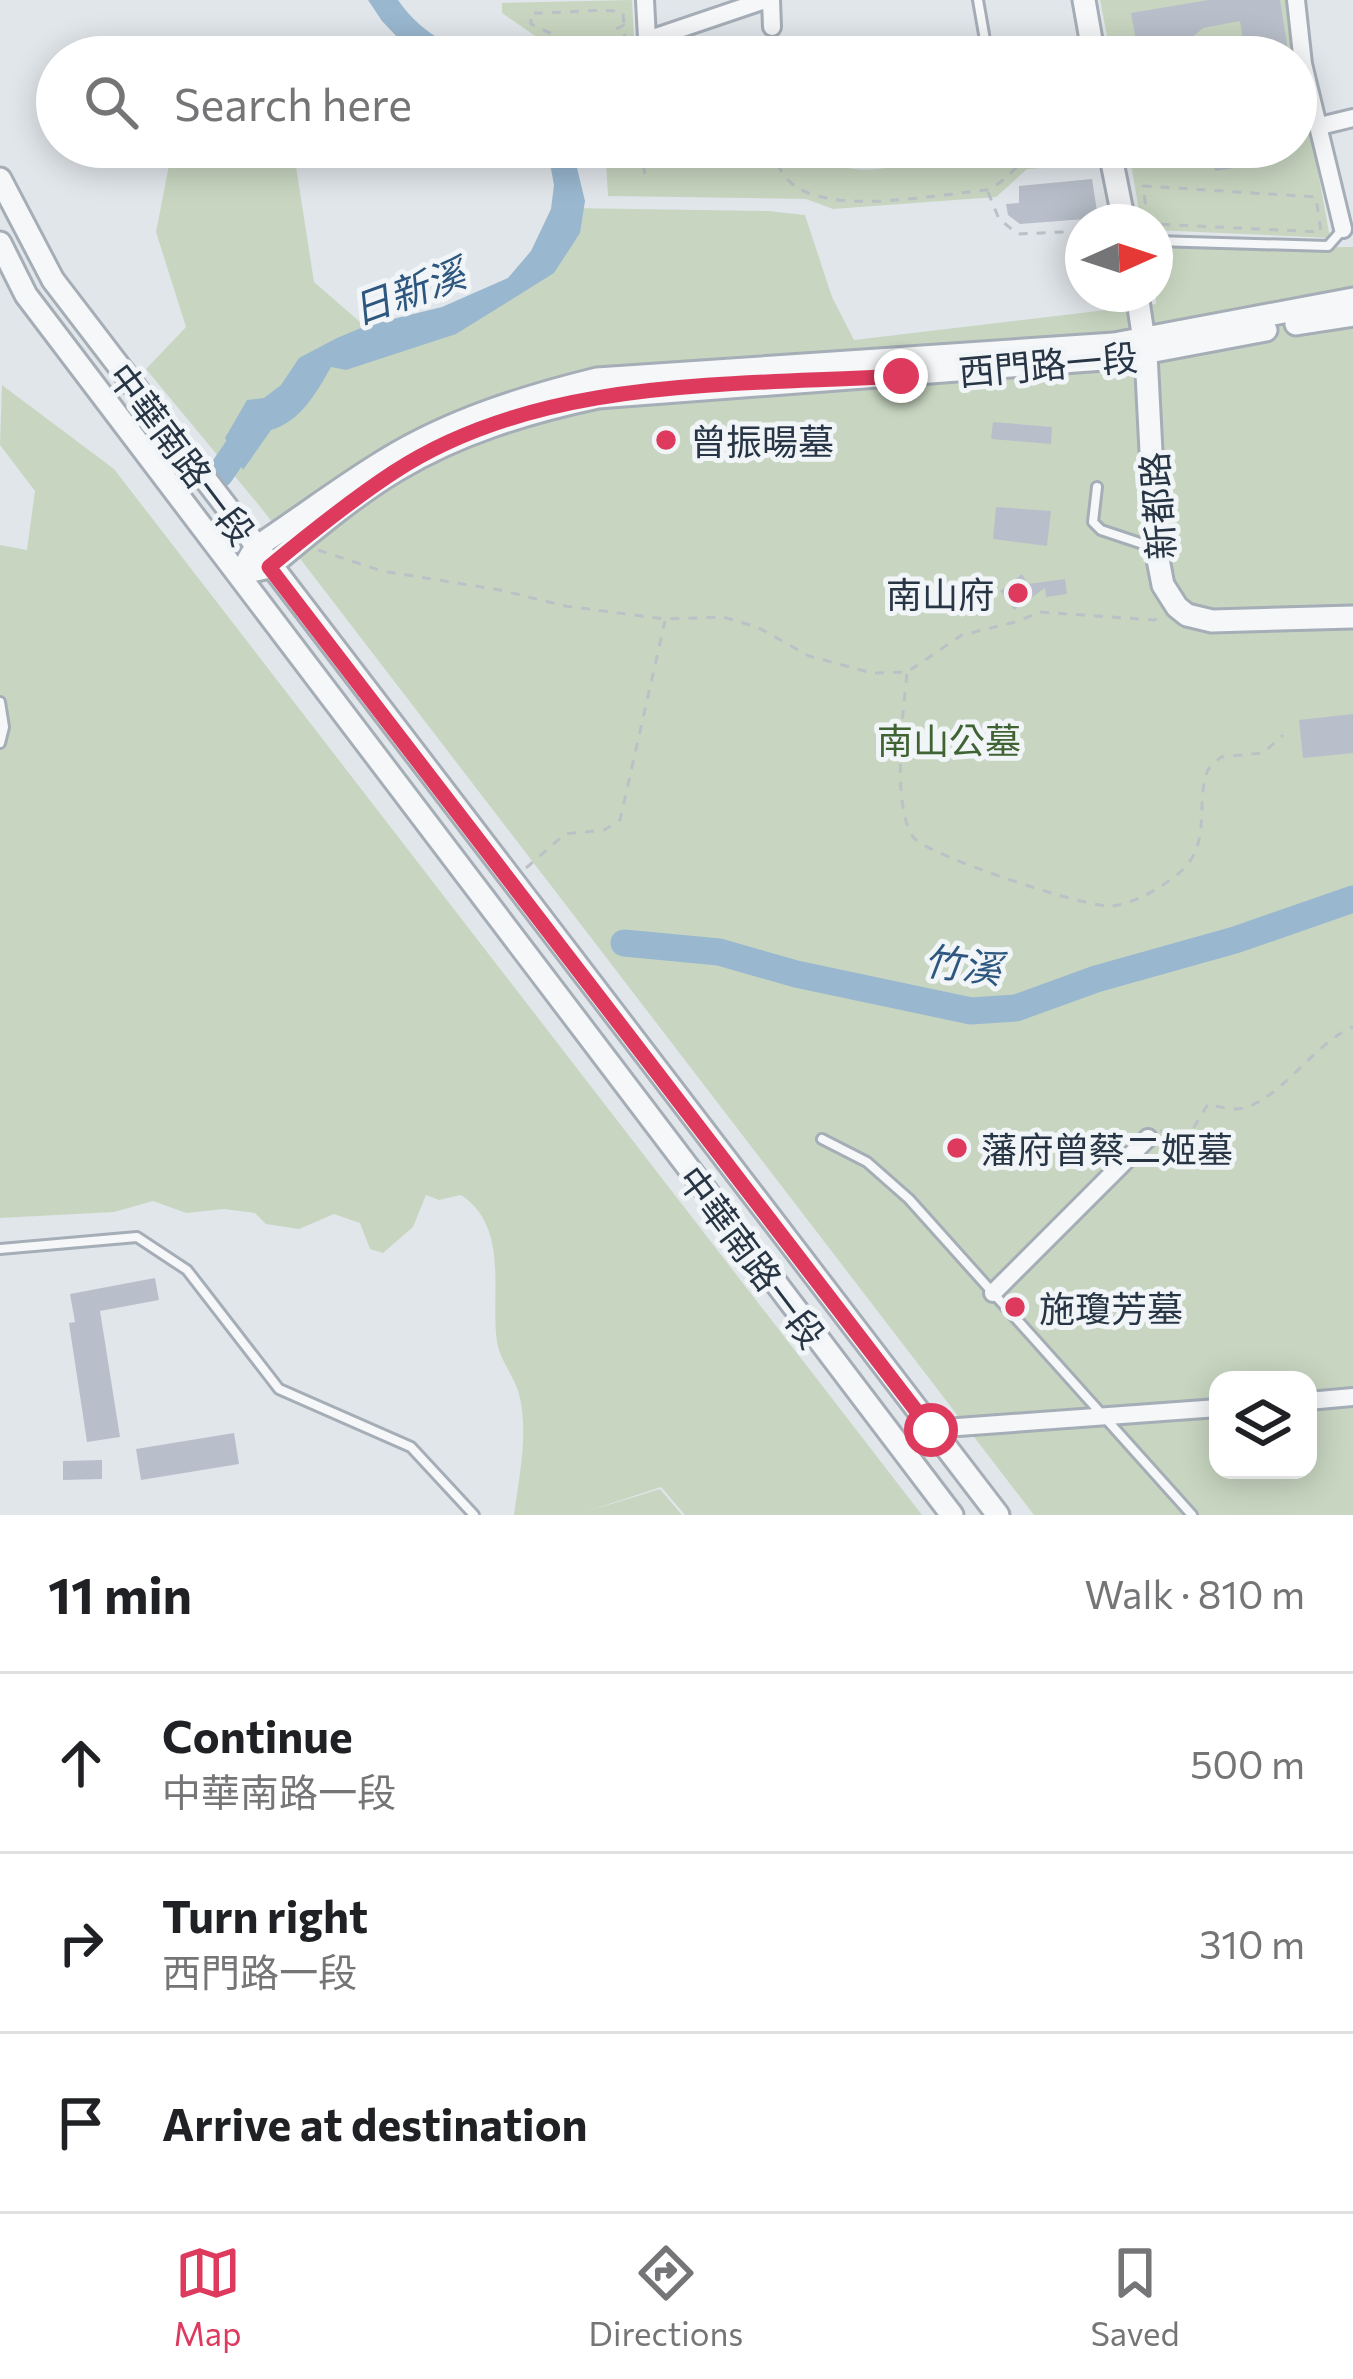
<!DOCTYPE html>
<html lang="en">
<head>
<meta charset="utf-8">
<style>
  :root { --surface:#fff; --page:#f6f6f6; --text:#202124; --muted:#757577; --line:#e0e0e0; --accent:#dd3a5e }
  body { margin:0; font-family:Commissioner,"Noto Sans TC",sans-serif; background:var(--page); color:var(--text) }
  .controls { position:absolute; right:36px; bottom:36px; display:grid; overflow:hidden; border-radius:24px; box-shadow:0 6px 30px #0003 }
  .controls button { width:108px; height:108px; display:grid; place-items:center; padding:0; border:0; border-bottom:3px solid var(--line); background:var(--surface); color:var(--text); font:60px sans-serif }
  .compass { position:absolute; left:1065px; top:204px; width:108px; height:108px; border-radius:50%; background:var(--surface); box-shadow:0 6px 30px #0003; rotate:87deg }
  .stop { position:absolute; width:36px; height:36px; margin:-27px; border:9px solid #dd3a5e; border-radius:50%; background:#fff }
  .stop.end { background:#dd3a5e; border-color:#fff; box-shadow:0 3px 12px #0008 }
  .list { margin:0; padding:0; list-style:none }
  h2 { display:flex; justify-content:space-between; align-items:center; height:156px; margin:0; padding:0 48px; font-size:51px }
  h2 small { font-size:39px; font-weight:400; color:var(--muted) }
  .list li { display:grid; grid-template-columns:78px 1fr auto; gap:36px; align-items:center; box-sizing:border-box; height:180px; padding:0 48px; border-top:3px solid var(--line) }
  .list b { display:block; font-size:45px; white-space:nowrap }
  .list p { margin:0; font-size:39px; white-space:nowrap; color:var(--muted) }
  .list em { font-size:39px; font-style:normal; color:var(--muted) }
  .icon { flex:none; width:66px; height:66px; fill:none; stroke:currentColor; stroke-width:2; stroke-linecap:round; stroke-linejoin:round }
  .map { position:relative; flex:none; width:1353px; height:1515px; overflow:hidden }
  .search { position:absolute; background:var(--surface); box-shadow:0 6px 30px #0003; left:36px; right:36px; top:36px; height:132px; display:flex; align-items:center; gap:30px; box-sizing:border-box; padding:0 42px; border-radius:66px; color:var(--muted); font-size:45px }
  .sheet { height:696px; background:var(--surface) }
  nav { display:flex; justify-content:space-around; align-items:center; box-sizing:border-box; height:168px; border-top:3px solid var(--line); background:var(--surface); font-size:33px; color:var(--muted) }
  nav a { display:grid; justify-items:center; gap:6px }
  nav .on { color:var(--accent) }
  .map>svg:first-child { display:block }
  .green { fill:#c8d6c1; fill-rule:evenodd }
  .water { fill:#99b7cf }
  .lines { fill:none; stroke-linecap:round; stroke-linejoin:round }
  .river { stroke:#99b7cf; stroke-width:27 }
  .building { fill:#b8bfca }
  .service-casing { stroke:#a5adb6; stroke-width:14 }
  .minor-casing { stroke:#a5adb6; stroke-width:22 }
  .tertiary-casing { stroke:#a5adb6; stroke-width:27 }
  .path { stroke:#bbc1c7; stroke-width:3; stroke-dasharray:9 9; stroke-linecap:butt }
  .service { stroke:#f5f7f9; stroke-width:8 }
  .minor { stroke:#f5f7f9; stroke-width:16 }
  .tertiary { stroke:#f5f7f9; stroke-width:21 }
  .route { stroke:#dd3a5e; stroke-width:15 }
  .poi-dot { fill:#dd3a5e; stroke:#f1f5f8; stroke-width:4.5 }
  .labels { text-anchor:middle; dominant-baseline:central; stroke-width:10; stroke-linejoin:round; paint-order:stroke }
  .street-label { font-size:36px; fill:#273545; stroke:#f1f5f8 }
  .poi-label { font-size:36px; fill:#273545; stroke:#f1f5f8; text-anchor:start }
  .park-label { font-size:36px; fill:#406333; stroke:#f1f5f8 }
  .water-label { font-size:39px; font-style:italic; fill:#2d577e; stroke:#f1f5f8 }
</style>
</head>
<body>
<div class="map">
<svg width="1353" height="1515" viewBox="0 0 1353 1515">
  <rect width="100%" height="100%" fill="#e1e6eb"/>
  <path class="green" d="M632,0L635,57H566L502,13V3Z
    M1100,0H1287L1330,238L1155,230V222H1141L1128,147H1296V57H1111Z
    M201,147H293L314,282L375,335L515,290L569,208L768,211L805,215L832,297L854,340L1156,304L1155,248L1353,247V1515H1034L262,509L146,369L186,327L156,232L171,155ZM1218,1380H1308V1470H1218Z
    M605,147H823L824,156C857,182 891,163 929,163C946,163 963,166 979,168L989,147H1096L1097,164L1027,169L996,197L833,209L806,199L608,196Z
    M2,385L114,469L922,1515H685L661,1487L585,1512L660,1489L682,1515H514C519,1477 529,1432 519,1394C514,1376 500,1360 497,1342C490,1294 510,1227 461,1195L439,1200L426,1195L413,1227L383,1253L370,1249L360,1223L334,1214L299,1229L266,1224L255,1213L224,1209L186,1213L153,1201L114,1212L0,1218V545L27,550L35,491L0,445Z"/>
  <path class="water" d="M368,0H398C424,37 458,53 502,57H416L382,21Z
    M547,147H572L585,201L580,233L554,273L456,334L346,370L331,367C317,392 300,422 271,430L243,470L225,438L247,400L264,398L281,385L299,358L337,338L368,325L442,307L508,278L531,251L551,209L554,185Z"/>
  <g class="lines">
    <path class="river" d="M220,474L255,423
      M624,943L719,952L796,974L971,1011L1016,1008L1096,979L1235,940L1353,899"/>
  </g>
  <path class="building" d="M1208,0H1280L1289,57H1246L1240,21L1203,28L1182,46L1184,57H1139L1131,13Z
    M1194,147H1268L1271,162L1215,171L1213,156L1195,159Z
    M1092,179L1098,218L1020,224L1008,215L1006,204L1019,203V186Z
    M993,422L1052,427L1051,444L991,439Z
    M996,507L1051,511L1047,546L993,539Z
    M1022,574L1028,584L1065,579L1067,594L1046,597L1045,588L1014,610L1000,591Z
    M1353,714V753L1303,758L1299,720Z
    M155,1278L159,1300L100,1311L120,1437L87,1442L69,1323L75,1322L70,1294Z
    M234,1433L239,1464L141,1480L136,1449Z
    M102,1460V1479L63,1480V1461Z"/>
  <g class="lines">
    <defs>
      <path id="service" d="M978,0L988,57
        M890,161L894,147
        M1155,241L1328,246L1343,229
        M1097,487L1093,522L1101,530L1155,548
        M0,702L4,727L0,743
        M822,1139L867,1162L909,1199L1192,1515
        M0,1249L137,1237L187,1270L279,1389L411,1447L474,1515"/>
      <path id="minor" d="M645,0L648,57
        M771,0L772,27
        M1296,0L1303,64L1343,229
        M647,40L765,0
        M1320,126L1353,118
        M993,1293L1148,1138
        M1308,1401L1353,1397
        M931,1429L1218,1408"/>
      <path id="tertiary" d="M1084,0L1094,57
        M1109,147L1124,222
        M0,179L53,280L998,1515
        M0,243L26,295L952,1515
        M1137,294L1146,354L1156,549L1163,585L1177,607L1187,615L1212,621L1353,617
        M1296,324L1353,315
        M248,560L255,548C299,519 342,486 387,459C451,420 524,397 597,379L1114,344L1353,299
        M256,570L269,567C309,534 352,497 397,470C458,433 528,412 598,397L1117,358L1266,330"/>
    </defs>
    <use href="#service" class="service-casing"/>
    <use href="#minor" class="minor-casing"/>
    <use href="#tertiary" class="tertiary-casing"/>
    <path class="path" d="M616,29L624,25L626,57
      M609,51L610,57
      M578,57L552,34L531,24V13C552,14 612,7 623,13L624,25
      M642,147L645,177
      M772,147C776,160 779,171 789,181C827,218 937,194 987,190C1002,183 1007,176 1019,165C1038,148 1065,151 1089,151
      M988,192L999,219L1018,234L1083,231
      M1148,222L1143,186L1316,197L1321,232L1155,224
      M318,550L382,571L500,590L565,606L665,619L723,617L757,627L809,656L872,673L907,672L962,635L1019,621L1039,612L1154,620L1161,616
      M907,674C903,711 891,808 914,838C927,855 1091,910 1113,906C1137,902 1159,889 1178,874C1214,845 1194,802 1208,770C1211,765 1217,761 1221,757L1263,753L1283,735
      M526,868L565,834L604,830L620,820L665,621
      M1160,1131L1191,1132L1208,1104C1216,1106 1227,1109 1236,1109C1276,1107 1314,1042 1353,1027"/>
    <use href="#service" class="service"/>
    <use href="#minor" class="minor"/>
    <use href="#tertiary" class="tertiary"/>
  </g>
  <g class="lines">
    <path class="route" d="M901,376C732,386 541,376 394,472C351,500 309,534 269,567L931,1430"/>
  </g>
  <g class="poi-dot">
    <circle cx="666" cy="440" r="12"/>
    <circle cx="1018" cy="593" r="12"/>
    <circle cx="957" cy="1148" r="12"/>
    <circle cx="1015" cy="1307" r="12"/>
  </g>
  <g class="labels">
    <g class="street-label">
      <text transform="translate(1048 363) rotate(-5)">西門路一段</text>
      <text transform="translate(183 453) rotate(53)">中華南路一段</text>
      <text transform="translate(1156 506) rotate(-94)">新都路</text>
      <text transform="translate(753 1256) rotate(53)">中華南路一段</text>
    </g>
    <g class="poi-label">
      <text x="690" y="440">曾振暘墓</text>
      <text x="994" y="593" text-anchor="end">南山府</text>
      <text x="981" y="1148">藩府曾蔡二姬墓</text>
      <text x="1039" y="1307">施瓊芳墓</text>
    </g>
    <g class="park-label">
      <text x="949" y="739">南山公墓</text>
    </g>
    <g class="water-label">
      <text transform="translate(408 290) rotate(-20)">日新溪</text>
      <text transform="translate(963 963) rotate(7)">竹溪</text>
    </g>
  </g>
</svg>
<div class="controls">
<button><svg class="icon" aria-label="layers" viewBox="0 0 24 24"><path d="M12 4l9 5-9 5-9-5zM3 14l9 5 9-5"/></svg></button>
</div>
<svg class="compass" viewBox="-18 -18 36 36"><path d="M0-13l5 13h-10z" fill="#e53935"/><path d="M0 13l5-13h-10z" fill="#757577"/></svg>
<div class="stop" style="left:931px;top:1430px"></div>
<div class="stop end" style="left:901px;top:376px"></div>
<div class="search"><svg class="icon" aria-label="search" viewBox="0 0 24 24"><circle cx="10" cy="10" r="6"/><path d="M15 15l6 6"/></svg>Search here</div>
</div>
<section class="sheet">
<h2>11 min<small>Walk · 810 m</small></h2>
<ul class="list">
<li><svg class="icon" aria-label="ahead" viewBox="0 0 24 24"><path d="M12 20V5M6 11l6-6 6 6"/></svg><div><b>Continue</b><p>中華南路一段</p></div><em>500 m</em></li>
<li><svg class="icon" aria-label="right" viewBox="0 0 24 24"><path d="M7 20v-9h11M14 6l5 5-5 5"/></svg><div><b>Turn right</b><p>西門路一段</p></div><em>310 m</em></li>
<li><svg class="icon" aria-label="arrive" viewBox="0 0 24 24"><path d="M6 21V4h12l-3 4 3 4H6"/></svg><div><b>Arrive at destination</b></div></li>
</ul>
</section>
<nav>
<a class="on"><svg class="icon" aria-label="map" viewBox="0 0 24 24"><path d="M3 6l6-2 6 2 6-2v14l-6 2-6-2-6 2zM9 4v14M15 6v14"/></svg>Map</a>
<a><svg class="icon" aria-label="directions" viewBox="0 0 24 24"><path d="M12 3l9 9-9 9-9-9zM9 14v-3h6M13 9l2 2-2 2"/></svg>Directions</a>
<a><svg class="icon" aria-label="saved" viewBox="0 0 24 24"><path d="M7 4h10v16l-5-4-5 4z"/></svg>Saved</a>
</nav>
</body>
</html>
